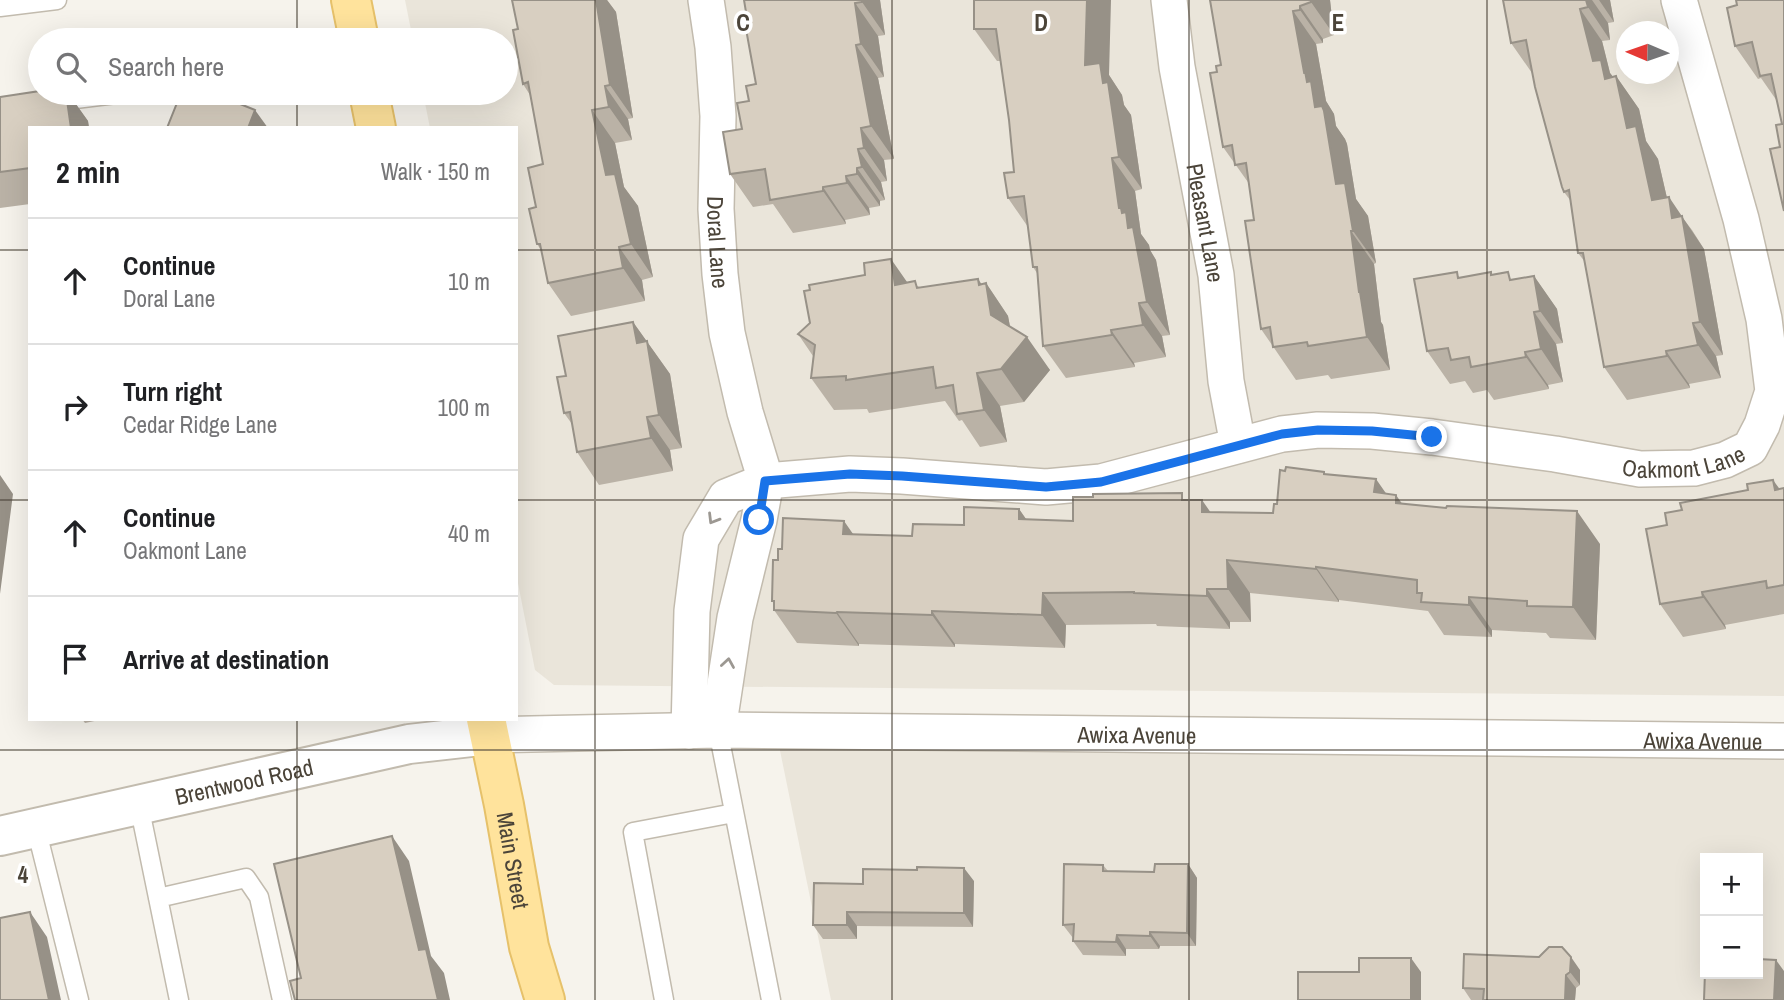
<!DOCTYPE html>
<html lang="en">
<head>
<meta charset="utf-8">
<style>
  :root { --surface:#fff; --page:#f6f6f6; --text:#202124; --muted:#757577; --line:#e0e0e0 }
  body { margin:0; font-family:"Archivo Narrow",sans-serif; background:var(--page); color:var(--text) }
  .controls { position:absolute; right:21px; bottom:21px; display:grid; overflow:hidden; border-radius:0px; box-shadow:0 7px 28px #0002 }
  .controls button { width:63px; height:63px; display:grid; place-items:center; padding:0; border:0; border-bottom:2px solid var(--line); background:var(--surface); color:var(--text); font:35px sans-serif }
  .compass { position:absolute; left:1616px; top:21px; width:63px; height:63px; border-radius:50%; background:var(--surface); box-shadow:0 7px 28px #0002; rotate:272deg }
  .stop { position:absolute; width:21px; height:21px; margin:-16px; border:5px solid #1a73e8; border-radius:50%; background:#fff }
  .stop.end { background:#1a73e8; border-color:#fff; box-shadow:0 2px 7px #0008 }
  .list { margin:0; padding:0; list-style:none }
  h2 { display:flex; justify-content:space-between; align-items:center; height:91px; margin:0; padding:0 28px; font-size:30px }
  h2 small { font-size:23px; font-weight:400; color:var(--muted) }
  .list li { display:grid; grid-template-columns:46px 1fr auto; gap:21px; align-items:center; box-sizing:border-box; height:126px; padding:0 28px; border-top:2px solid var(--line) }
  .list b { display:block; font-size:26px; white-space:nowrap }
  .list p { margin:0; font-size:23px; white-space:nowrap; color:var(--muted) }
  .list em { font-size:23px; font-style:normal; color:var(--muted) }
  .icon { flex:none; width:38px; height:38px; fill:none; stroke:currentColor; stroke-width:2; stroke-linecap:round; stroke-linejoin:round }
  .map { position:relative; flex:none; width:1784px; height:1000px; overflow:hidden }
  .search { position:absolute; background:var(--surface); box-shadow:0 7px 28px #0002; left:28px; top:28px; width:490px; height:77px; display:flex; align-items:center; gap:18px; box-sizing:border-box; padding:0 24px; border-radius:38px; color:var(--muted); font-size:26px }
  .panel { position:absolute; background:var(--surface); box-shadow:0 7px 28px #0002; left:28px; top:126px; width:490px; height:595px; border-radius:0px }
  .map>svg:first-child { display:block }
  .residential { fill:#eae5da; fill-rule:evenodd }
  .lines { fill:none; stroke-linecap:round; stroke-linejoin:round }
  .service-casing { stroke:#c2bbae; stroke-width:21 }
  .minor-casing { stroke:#c2bbae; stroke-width:38 }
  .tertiary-casing { stroke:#c2bbae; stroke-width:42 }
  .primary-casing { stroke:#e6c16a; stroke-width:42 }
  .service { stroke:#fff; stroke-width:18 }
  .minor { stroke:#fff; stroke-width:35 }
  .tertiary { stroke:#fff; stroke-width:38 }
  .primary { stroke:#ffe39c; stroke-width:38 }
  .wall { fill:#bab2a6 }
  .shaded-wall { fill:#979187 }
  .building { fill:#d8cfc1; stroke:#979187; stroke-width:2 }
  .oneway { stroke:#9c9892 }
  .route { stroke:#1a73e8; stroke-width:9 }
  .grid { fill:none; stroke:#4b4439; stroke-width:2; stroke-opacity:0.55 }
  .labels { text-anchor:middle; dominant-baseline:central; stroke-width:7; stroke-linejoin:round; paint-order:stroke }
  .street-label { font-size:23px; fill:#4b4439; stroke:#fff }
  .grid-label { font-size:23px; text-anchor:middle; font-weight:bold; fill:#4b4439; stroke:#fff; stroke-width:7; stroke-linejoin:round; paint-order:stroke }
</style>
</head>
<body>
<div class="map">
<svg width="1784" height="1000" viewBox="0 0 1784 1000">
  <rect width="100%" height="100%" fill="#f6f3ec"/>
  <path class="residential" d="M405,0H1784V696L554,685L535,670L516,573V128H430L423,93H506V40H413ZM1626,32H1668V74H1626Z
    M776,731L1784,741V1000H831ZM1705,858H1758V974H1705Z"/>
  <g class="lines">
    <defs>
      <path id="service" d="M0,7L57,0
        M51,102L124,93
        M718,730L771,1000
        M139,805L179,1000
        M36,828L79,1000
        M158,898L246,878L259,897L282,1000
        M664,1000L633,832L734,813"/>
      <g id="minor">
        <path id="s1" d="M706,0L713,47L718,116L716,209L720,274L727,333L745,412L766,481L759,520L735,618L718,730"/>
        <path id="s2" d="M1169,0L1177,67L1216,275L1226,381L1238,445"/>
        <path id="s3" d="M689,731L692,611L701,539L726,497L766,481L850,474L902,476L1046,487L1101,482L1282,434L1318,430L1372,431L1432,437L1555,454L1640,469L1694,468L1725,460L1750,448L1762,425L1773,391L1764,319L1741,219L1679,0"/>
        <path id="s4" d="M489,735L718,730L1784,741"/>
      </g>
      <g id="tertiary">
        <path id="s5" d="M0,836L409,744L489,735"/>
      </g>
      <g id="primary">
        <path d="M351,0L359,40"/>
        <path d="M369,93L376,128"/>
        <path id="s6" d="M486,719L504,805L529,947L545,1000"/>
      </g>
    </defs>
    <use href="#service" class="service-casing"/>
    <use href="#minor" class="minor-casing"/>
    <use href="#tertiary" class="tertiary-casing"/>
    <use href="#primary" class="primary-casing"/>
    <use href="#service" class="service"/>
    <use href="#minor" class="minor"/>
    <use href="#tertiary" class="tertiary"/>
    <use href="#primary" class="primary"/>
  </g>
  <path class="wall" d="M512,0H607L616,12L633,118L628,119L632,140L615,143L624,187L638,206L653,277L642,280L645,301L571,316L548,283L541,250L537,244L536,207L543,164L530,95L523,84L518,29Z
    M744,0H880L885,35L878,36L884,77L878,78L894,159L884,160L887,181L881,182L885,200L880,201V206L869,208L870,215L845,220L846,224L793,233L773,204L753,207L730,174L749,101L756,84Z
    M974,0L1109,75L1122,95L1124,105L1131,115L1142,189L1135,191L1141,234L1149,245L1150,250L1156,260L1170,335L1162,336L1166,357L1134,363L1135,367L1066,378L1043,346L1037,273L1033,267L1028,227L1008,198L1014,172L1009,120L1001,61H997L974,29Z
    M1209,0H1330L1334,35L1323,39V43L1316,44L1326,101L1334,114L1336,126L1345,139L1347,144L1356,199L1368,216L1376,263L1374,264L1381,322L1383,325L1390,370L1331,379L1328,375L1296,380L1261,329L1254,220L1250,185L1223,147L1217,72L1221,65L1211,3Z
    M1503,0H1610L1614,22L1608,23L1610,40L1602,41L1610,73L1613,77L1616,76L1639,109L1646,141L1658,159L1667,198L1692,230L1704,249L1723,355L1716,356L1721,378L1689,384L1690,388L1627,400L1604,367L1585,262L1578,253L1570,200L1564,192L1532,73L1511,43Z
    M1784,0V211L1780,147L1782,124L1777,101L1761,78L1758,79L1735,46L1737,5Z
    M40,93H68L88,121L89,128H30V204L0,208V97Z
    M1491,272L1493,275L1514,280L1534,276L1557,309L1563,343L1556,344L1563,382L1548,385L1549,389L1494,400L1487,390L1473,393L1465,381L1450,384L1427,351Z
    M907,283L920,287L986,283L1008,316L1010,327L1050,370L1024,402L1000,406L1007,442L980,447L962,420L959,421L945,401L869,413L867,409L834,410L811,378L813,356L798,334Z
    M633,322L670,374L682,448L670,450L673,471L599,485L577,452L572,424L564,413L566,376Z
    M1324,472L1326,474L1386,494L1402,504L1600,544L1596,640L1550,638L1546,633L1492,630V637L1444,635L1428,611L1339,600V602L1250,593L1251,622H1230V629L1157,626L1156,624L1066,625L1065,648L955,644V647L859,644V646L797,643L774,610V604L772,601L778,560L782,549L853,534L912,536L964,525L1019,509L1026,519L1073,521L1187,500L1210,512L1273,513L1277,504Z
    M1784,488V614L1725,625L1726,629L1683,637L1660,604L1667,525Z
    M82,719H104L85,723Z
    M1188,864L1197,878L1196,946H1160L1159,949H1126V956L1083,955L1073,941V938L1063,925L1103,865L1108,871L1154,872Z
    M974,881L973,927L857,926V939H823L813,925L863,884Z
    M1539,957L1580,970V985L1576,988L1575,1000H1471L1463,988Z"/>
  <path class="shaded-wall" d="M596,0H607L616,12L633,118L610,85Z
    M862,0H880L885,35L862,2Z
    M1087,0H1111L1109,75L1122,95L1124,105L1131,115L1142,189L1119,157L1085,65Z
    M1311,0H1330L1334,35L1311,2Z
    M1586,0H1592L1608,23L1610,40L1588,7Z
    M1599,0H1610L1614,22Z
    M855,3L878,36L884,77L861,44Z
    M1300,6L1323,39V43L1300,10Z
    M1580,9L1602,41L1610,73L1618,83L1616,76L1639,109L1646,141L1658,159L1675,233L1652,200L1627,128L1593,61Z
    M1293,11L1316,44L1326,101L1334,114L1336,126L1345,139L1347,144L1356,199L1368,216L1376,263L1353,231L1336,184L1315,107L1304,72Z
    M856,45L878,78L894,159L871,126Z
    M605,86L628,119L632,140L609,107Z
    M66,93H68L88,121L89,128H71Z
    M255,110L268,128H248Z
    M592,110L615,143L624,187L638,206L653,277L631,244L606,175Z
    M861,128L884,160L887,181L864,148Z
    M858,149L881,182L885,200L862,167Z
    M1112,158L1135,191L1141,234L1149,245L1150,250L1156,260L1170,335L1147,302L1128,228L1119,208Z
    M857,168L880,201V206L857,174Z
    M846,176L869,208L870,215L847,183Z
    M823,187L845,220L846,224L823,191Z
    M1669,197L1704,249L1723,355L1700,322L1672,218Z
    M1351,231L1374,264L1381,322L1383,325L1390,370L1367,337L1359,292Z
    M619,247L642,280L645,301L623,268Z
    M891,259L914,292L895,285Z
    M1534,276L1557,309L1563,343L1540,311Z
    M978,279L987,292L986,283L1008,316L1014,347L991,315L979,285Z
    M1139,303L1162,336L1166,357L1143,325Z
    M1534,312L1556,344L1563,382L1541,349Z
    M633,322L670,374L682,448L659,415L637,343Z
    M1693,323L1716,356L1721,378L1698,345Z
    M1111,330L1134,363L1135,367L1112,335Z
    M1027,337L1050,370L1024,402L1001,369Z
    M1666,351L1689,384L1690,388L1667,356Z
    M1525,352L1548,385L1549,389L1526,357Z
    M977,373L1000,406L1007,442L984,410Z
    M647,417L670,450L673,471L651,438Z
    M0,475L13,494L0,594Z
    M1376,479L1399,512L1374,492Z
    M1773,480L1784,495L1775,490Z
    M1396,495L1419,528L1396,503Z
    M1202,500L1225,533L1202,512Z
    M1019,509L1042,542L1019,519Z
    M1577,511L1600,544L1596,640L1573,607Z
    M844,521L867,554L843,534Z
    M1227,560L1250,593L1251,622L1228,589Z
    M1316,567L1339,600V602L1316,569Z
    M1207,589L1230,622V629L1207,596Z
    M1702,592L1725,625L1726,629L1703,597Z
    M1043,593L1066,625L1065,648L1042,615Z
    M1469,597L1492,630V637L1469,605Z
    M932,611L955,644V647L932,615Z
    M837,612L859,644V646L836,613Z
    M392,836L409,861L431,956L444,973L450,1000H438L419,950Z
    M1188,864L1197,878L1196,946L1187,933Z
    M964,868L974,881L973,927L964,913Z
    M30,912L47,937L61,1000H49Z
    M847,912L857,926V939L847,925Z
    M1150,932L1160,946L1159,949L1150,936Z
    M1117,935L1126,949V956L1116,942Z
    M1571,957L1580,970V985L1570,972Z
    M1411,958L1421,972V1000H1411Z
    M1776,960L1784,971V1000H1774Z
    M1566,975L1576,988L1575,1000H1565Z"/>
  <path class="building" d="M512,0H596L610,85L605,86L609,107L592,110L606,175L615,174L631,244L619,247L623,268L548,283L540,244H537L529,209L536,207L528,168L543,164L528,82L523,84L513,30L518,29Z
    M744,0H862V2L855,3L861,44L856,45L871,126L861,128L864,148L858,149L862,167L857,168V174L846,176L847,183L823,187V191L770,200L765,169L730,174L723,132L742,129L737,103L749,101L746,86L756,84L744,18H747Z
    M974,0H1087L1085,65L1100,63L1103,83L1108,82L1119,157L1112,158L1119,208H1121L1122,213L1126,212L1128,228L1133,227L1147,302L1139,303L1143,325L1111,330L1112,335L1043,346L1037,267H1033L1024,196L1008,198L1004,173L1014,172L1009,120L996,29H974Z
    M1210,0H1311V2L1300,6V10L1293,11L1304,72L1305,71L1307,82L1311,81L1315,107L1322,106L1324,111L1336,184L1345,183L1353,231H1351L1359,292H1360L1367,337L1308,346L1307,342L1273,347L1270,327L1261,329L1245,221L1254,220L1246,163L1235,165L1232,145L1223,147L1210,73L1217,72L1216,66L1221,65Z
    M1503,0H1586L1588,7L1580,9L1593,61L1601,60L1605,79L1616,76L1627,128L1636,126L1652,200L1669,197L1672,218L1682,216L1700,322L1693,323L1698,345L1666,351L1667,356L1604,367L1583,253H1578L1569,190L1564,192L1562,187L1535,87L1526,40L1511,43Z
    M1736,0H1784V211L1770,149L1780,147L1776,125L1782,124L1771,74L1760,76L1752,42L1735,46L1727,8L1737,5Z
    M40,91V93H66L71,128H30V168L0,172V97Z
    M181,93H213L255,110L248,128H167Z
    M891,259L895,285L915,281L917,288L978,279L979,285L986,283L991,315L1027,337L1001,369L977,373L984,410L957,414L953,385L936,388L933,367L846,380V376L811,378L815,345L798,334L810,323L804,291L810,290L809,285L865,275L864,263Z
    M1457,272L1458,278L1491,272V275L1508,272L1510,280L1534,276L1540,311L1534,312L1541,349L1525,352L1526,357L1471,367L1469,357L1451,360L1448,348L1427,351L1414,279Z
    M633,322L637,343L647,341L659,415L647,417L651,438L577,452L570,412L564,413L557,377L566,376L558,336Z
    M1286,467L1324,472V474L1376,479L1374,492L1396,495V503L1446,508L1447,506L1577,511L1573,607L1527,606V601L1469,597V605L1421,602L1422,593H1417V580L1316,567V569L1227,560L1228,589H1207V596L1134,593V592L1043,593L1042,615L932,611V615L837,612L836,613L774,610V601H772L773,560H778V549H782L783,518L844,521L843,534L912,536L913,524L964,525V507L1019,509V519L1073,521V497H1093V494L1182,493V500H1202V512L1273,513L1274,504H1277L1280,470L1285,471Z
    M1773,480L1775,490L1784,488V585L1767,588L1766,581L1702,592L1703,597L1660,604L1646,529L1667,525L1665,513L1682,510L1680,503L1748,490L1747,484Z
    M392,836L419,950L426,949L438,1000H295L290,981L301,978L274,864Z
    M1064,864L1103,865V871L1154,872L1155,864H1188L1187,933L1150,932V936L1117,935L1116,942L1073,941L1074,924L1063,925Z
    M917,867L964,868V913L847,912V925H813L814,883L863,884V869L917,870Z
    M30,912L49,1000H0V918Z
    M1549,947H1562L1571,957L1570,972L1566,975L1565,1000H1483L1484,989L1463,988L1464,954L1539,957Z
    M1359,958H1411V1000H1298V972H1359Z
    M1758,959L1776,960L1774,1000H1704L1705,972V974H1758Z"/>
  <defs><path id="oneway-chevron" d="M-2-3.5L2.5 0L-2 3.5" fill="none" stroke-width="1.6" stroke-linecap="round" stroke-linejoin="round" transform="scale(1.75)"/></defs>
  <g class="oneway">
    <use href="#oneway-chevron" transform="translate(713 519) rotate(121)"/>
    <use href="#oneway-chevron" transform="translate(728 663) rotate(-81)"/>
  </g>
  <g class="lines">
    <path class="route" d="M759,520L765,481L850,474L902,476L1046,487L1101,482L1282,434L1318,430L1372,431L1432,437"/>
  </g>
  <path class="grid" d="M297,0V40M595,0V1000M892,0V1000M1189,0V1000M1487,0V1000M297,93V128M0,250H30M516,250H1784M0,500H30M516,500H1784M297,719V1000M0,750H1784"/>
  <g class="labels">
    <g class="street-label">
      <text stroke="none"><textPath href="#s2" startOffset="226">Pleasant Lane</textPath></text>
      <text stroke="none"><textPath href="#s1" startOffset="243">Doral Lane</textPath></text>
      <text stroke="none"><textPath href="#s3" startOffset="1213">Oakmont Lane</textPath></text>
      <text stroke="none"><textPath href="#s4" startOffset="648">Awixa Avenue</textPath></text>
      <text stroke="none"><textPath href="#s4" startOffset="1214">Awixa Avenue</textPath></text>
      <text stroke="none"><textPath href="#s5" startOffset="250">Brentwood Road</textPath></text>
      <text stroke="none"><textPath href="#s6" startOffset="144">Main Street</textPath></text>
    </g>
  </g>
  <g class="grid-label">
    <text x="743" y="31">C</text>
    <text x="1041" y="31">D</text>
    <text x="1338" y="31">E</text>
    <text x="23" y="883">4</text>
  </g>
</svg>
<div class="controls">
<button>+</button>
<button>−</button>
</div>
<svg class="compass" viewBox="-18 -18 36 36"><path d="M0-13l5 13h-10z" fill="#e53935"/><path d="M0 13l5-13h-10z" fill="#757577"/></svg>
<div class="stop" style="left:759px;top:520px"></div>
<div class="stop end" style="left:1432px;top:437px"></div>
<div class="search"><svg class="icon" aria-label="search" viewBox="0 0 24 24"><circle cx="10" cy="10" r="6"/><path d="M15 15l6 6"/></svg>Search here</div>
<section class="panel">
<h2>2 min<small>Walk · 150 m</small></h2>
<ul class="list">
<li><svg class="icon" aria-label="ahead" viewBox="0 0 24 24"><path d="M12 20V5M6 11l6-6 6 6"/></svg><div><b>Continue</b><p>Doral Lane</p></div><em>10 m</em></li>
<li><svg class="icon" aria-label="right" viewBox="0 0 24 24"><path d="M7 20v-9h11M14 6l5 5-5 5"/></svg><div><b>Turn right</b><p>Cedar Ridge Lane</p></div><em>100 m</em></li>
<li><svg class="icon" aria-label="ahead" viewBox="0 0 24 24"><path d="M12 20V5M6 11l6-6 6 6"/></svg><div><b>Continue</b><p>Oakmont Lane</p></div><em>40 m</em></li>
<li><svg class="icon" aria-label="arrive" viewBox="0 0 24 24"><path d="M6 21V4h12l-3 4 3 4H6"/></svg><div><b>Arrive at destination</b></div></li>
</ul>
</section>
</div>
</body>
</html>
